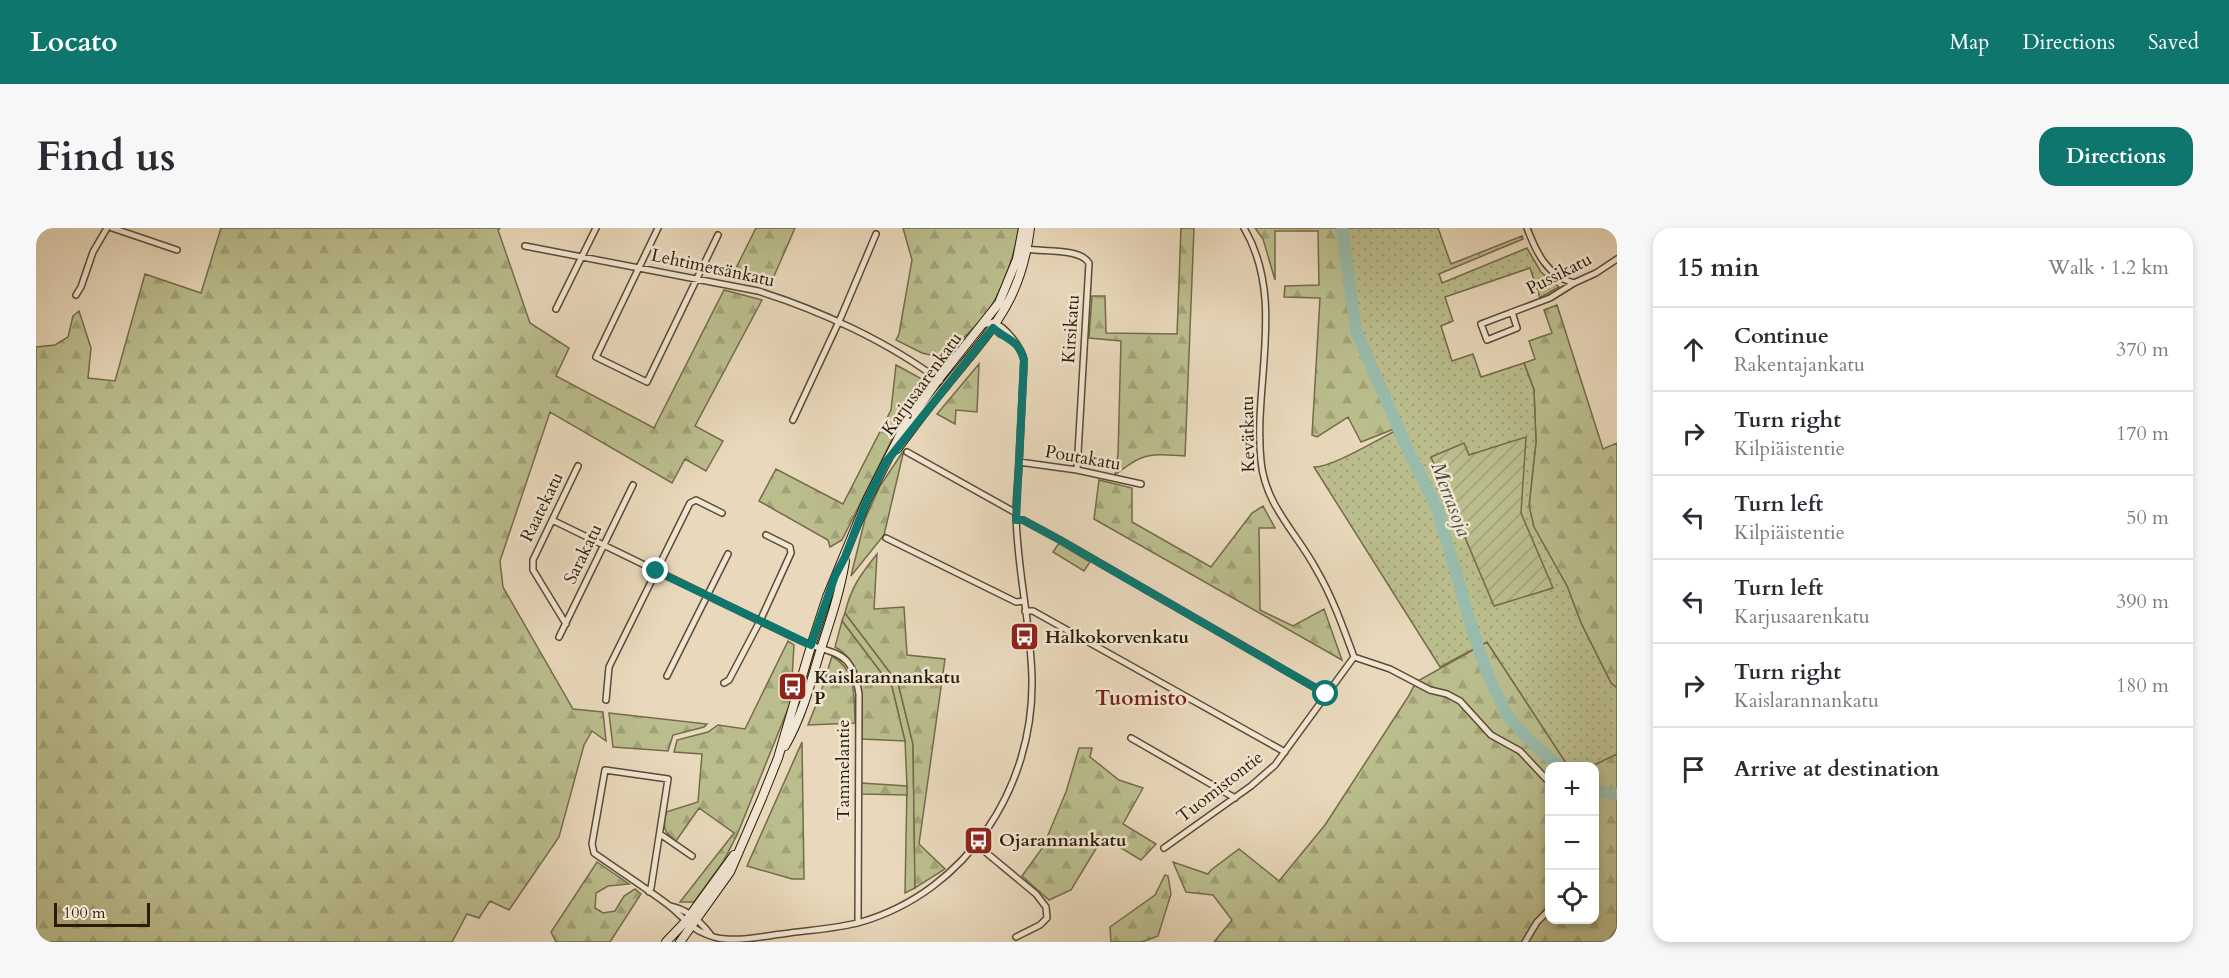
<!DOCTYPE html>
<html lang="en">
<head>
<meta charset="utf-8">
<style>
  :root { --surface:#fff; --page:#f7f7f7; --text:#2b2b33; --muted:#7c7c81; --line:#e1e1e2; --accent:#0f766e }
  body { margin:0; font-family:Cardo,serif; background:var(--page); color:var(--text) }
  .controls { position:absolute; right:18px; bottom:18px; display:grid; overflow:hidden; border-radius:12px; box-shadow:0 3px 9px #0003 }
  .controls button { width:54px; height:54px; display:grid; place-items:center; padding:0; border:0; border-bottom:2px solid var(--line); background:var(--surface); color:var(--text); font:30px sans-serif }
  .scale { position:absolute; left:18px; bottom:15px; width:96px; box-sizing:border-box; padding-left:6px; border:3px solid #2b1c07; border-top:0; font-size:16px; line-height:21px; white-space:nowrap; color:#2b1c07; -webkit-text-stroke:4px #f1e6d3; paint-order:stroke }
  .stop { position:absolute; width:18px; height:18px; margin:-14px; border:4px solid #0f766e; border-radius:50%; background:#fff }
  .stop.end { background:#0f766e; border-color:#fff; box-shadow:0 2px 6px #0008 }
  .list { margin:0; padding:0; list-style:none }
  h2 { display:flex; justify-content:space-between; align-items:center; height:78px; margin:0; padding:0 24px; font-size:26px }
  h2 small { font-size:20px; font-weight:400; color:var(--muted) }
  .list li { display:grid; grid-template-columns:39px 1fr auto; gap:18px; align-items:center; box-sizing:border-box; height:84px; padding:0 24px; border-top:2px solid var(--line) }
  .list b { display:block; font-size:22px; white-space:nowrap }
  .list p { margin:0; font-size:20px; white-space:nowrap; color:var(--muted) }
  .list em { font-size:20px; font-style:normal; color:var(--muted) }
  .icon { flex:none; width:33px; height:33px; fill:none; stroke:currentColor; stroke-width:2; stroke-linecap:round; stroke-linejoin:round }
  .map { position:relative; flex:none; width:1581px; height:714px; overflow:hidden; border-radius:18px }
  header { display:flex; align-items:center; gap:36px; box-sizing:border-box; height:84px; padding:0 30px; background:var(--accent); color:#fff }
  header strong { font-size:28px }
  nav { display:flex; gap:33px; margin-inline-start:auto; font-size:21px }
  .intro { display:flex; align-items:center; justify-content:space-between; box-sizing:border-box; height:144px; padding:0 36px }
  h1 { margin:0; font-size:42px }
  .button { padding:15px 27px; border-radius:18px; background:var(--accent); color:#fff; font-size:21px; font-weight:700 }
  main { display:flex; gap:36px; padding:0 36px }
  aside { flex:1; background:var(--surface); border-radius:18px; box-shadow:0 3px 9px #0003 }
  .map>svg:first-child { display:block }
  .grass { fill:#bbbd8d; stroke:#736c4a; stroke-width:1.5 }
  .forest { fill:url(#forest-firs); stroke:#736c4a; stroke-width:1.5 }
  .park { fill:url(#park-dots); stroke:#736c4a; stroke-width:1.5 }
  .garden { fill:url(#garden-furrows); stroke:#736c4a; stroke-width:1.5 }
  .lines { fill:none; stroke-linecap:round; stroke-linejoin:round }
  .river { stroke:#99bbab; stroke-width:12 }
  .street-casing { stroke:#5a4b34; stroke-width:8 }
  .secondary-casing { stroke:#2b1c07; stroke-width:10 }
  .street { stroke:#f1e6d3; stroke-width:5 }
  .secondary { stroke:#f1e6d3; stroke-width:8 }
  .route { stroke:#0f766e; stroke-width:8 }
  .labels { text-anchor:middle; dominant-baseline:central; stroke-width:5; stroke-linejoin:round; paint-order:stroke }
  .street-label { font-size:18px; fill:#2b1c07; stroke:#f1e6d3 }
  .poi-label { font-size:18px; font-weight:bold; fill:#2b1c07; stroke:#f1e6d3; text-anchor:start }
  .water-label { font-size:20px; font-style:italic; fill:#4c4c38; stroke:#f1e6d3 }
  .quarter-label { font-size:21px; font-weight:bold; fill:#7a1f14; stroke:#f1e6d3 }
</style>
</head>
<body>
<header>
<strong>Locato</strong>
<nav><a>Map</a><a>Directions</a><a>Saved</a></nav>
</header>
<div class="intro"><h1>Find us</h1><a class="button">Directions</a></div>
<main>
<div class="map">
<svg width="1581" height="714" viewBox="0 0 1581 714">
  <defs>
    <pattern id="forest-firs" width="22" height="20" patternUnits="userSpaceOnUse" patternTransform="scale(1.5)"><rect width="22" height="20" fill="#bbbd8d"/><path d="M5 1l3.5 6h-7zM16 11l3.5 6h-7z" fill="#a1a278"/></pattern>
    <pattern id="park-dots" width="8" height="8" patternUnits="userSpaceOnUse" patternTransform="scale(1.5)"><rect width="8" height="8" fill="#bbbd8d"/><path d="M2 2h.1M6 6h.1" fill="none" stroke="#a1a278" stroke-width="1.8" stroke-linecap="round"/></pattern>
    <pattern id="garden-furrows" width="10" height="10" patternUnits="userSpaceOnUse" patternTransform="scale(1.5)"><rect width="10" height="10" fill="#bbbd8d"/><path d="M-1 1l2-2M0 10L10 0M9 11l2-2" fill="none" stroke="#a1a278"/></pattern>
  </defs>
  <rect width="100%" height="100%" fill="#e9d8bb"/>
  <filter id="stains"><feTurbulence type="fractalNoise" baseFrequency=".00333" numOctaves="4"/><feColorMatrix values="0 0 0 0 .2 0 0 0 0 .09 0 0 0 0 .02 0 0 0 .5 -.17"/></filter>
  <radialGradient id="worn" r=".72"><stop offset=".6" stop-color="#630" stop-opacity="0"/><stop offset="1" stop-color="#630" stop-opacity=".3"/></radialGradient>
  <path class="grass" d="M809,385L862,455L877,516L879,660L869,665L871,558L869,513L856,459L806,393Z"/>
  <path class="forest" d="M185,0H464L462,2L494,95L533,120L520,148L618,200L688,62L726,72L659,198L687,213L670,243L649,231L636,255L514,184L464,333L467,359L537,481L567,484L570,513L556,503L548,517L523,609L473,682L454,673L443,690L431,686L416,714H0V119L19,117L32,109L37,88L43,83L55,120L52,150L79,153L109,46L165,65Z
    M720,0H759L735,55L697,46Z
    M867,0H983C978,28 968,59 952,83C940,100 921,115 907,130L886,125L860,112L863,106L876,32Z
    M1145,0H1158L1149,228C1113,226 1108,224 1079,247L1082,226L1085,113L1053,110L1056,68H1069L1070,105L1141,106Z
    M1219,0H1302L1317,105L1358,201L1325,214L1312,189L1281,209L1276,207L1284,70L1248,69L1249,58L1283,57L1282,3H1239V52L1227,11Z
    M1521,77L1567,221L1581,215V460L1575,455L1545,395L1531,358L1498,300L1493,278L1500,214L1498,162L1488,135L1499,131L1493,113L1516,105L1508,82Z
    M943,136L941,184L920,182L919,196L901,186Z
    M860,137L886,151L806,312L794,319L792,312L723,273L740,241L807,276L855,182Z
    M868,222L848,307L815,348L829,291L844,258Z
    M1063,252L1096,260V294L1175,339L1216,285L1227,278L1239,300H1223L1224,382L1257,398L1288,381L1306,432L1058,291Z
    M1023,315L1054,334L1048,343L1017,324Z
    M841,326L838,381L868,379L871,427L909,431L883,616L909,641L879,660L877,516L862,455L809,385C815,359 825,346 841,326Z
    M806,393L856,459L869,513L826,511C826,478 832,437 799,419Z
    M752,413L758,417L756,450L750,469L756,471L701,607L687,634L658,674H644L698,605L663,580L640,613C627,604 627,599 630,584L662,574L666,526L638,524L641,512L672,504L682,497L709,501Z
    M1451,414L1532,538H1514V692H1558V538H1556L1581,526V700L1572,714H1178L1196,692L1177,667L1150,664L1137,634L1172,646L1175,642L1203,621L1243,653L1289,597L1372,469L1380,454Z
    M796,428C821,442 818,469 819,495L772,497L784,467Z
    M573,485L671,496L668,499L637,507L632,523L577,519Z
    M766,514L768,651H756L711,638Z
    M1043,520H1056L1054,529L1083,552L1107,560L1087,596L1120,616L1105,632L1067,609L1035,662L1013,672L986,648L1007,619L1030,564Z
    M825,555L871,558V567L825,566Z
    M561,634L593,656L572,658L560,665L559,680L567,685L579,683L588,668L599,661L605,666L574,714H520L515,704Z
    M1129,647L1132,648L1135,666L1122,708L1106,714H1075L1074,699L1119,667Z"/>
  <path class="park" d="M1310,0H1402L1415,36L1486,8L1487,11L1403,46L1406,55L1491,20L1505,44L1523,59L1504,70L1494,40L1409,69L1417,93L1405,98L1416,133L1437,126L1445,149L1488,135L1498,162L1500,214L1493,278L1498,299L1531,358L1545,395L1575,455L1581,460V526L1556,538H1532L1451,414L1404,439L1278,239C1296,240 1347,208 1367,199L1324,101Z"/>
  <path class="garden" d="M1490,209L1485,285L1517,360L1458,378L1395,229L1428,215L1433,227Z"/>
  <g class="lines">
    <path class="river" d="M1306,0L1320,103L1370,218L1401,280L1436,401L1450,442L1470,486L1490,509L1523,538
      M1558,563L1581,566"/>
    <defs>
      <path id="street" d="M76,0L141,22
        M622,0L560,129L611,154L682,7
        M1208,0C1250,71 1217,156 1225,233C1229,277 1260,304 1280,341C1296,368 1307,399 1318,429
        M1491,0C1500,24 1511,48 1538,55
        M489,18L722,63C783,82 853,114 904,153
        M990,21C1007,24 1044,20 1053,35L1041,242
        M40,67L45,59L57,24L71,0
        M520,81L560,0
        M1476,84L1481,100L1451,112L1445,96L1514,70L1538,55L1560,45L1581,31
        M955,97L964,106L972,109
        M757,192L805,89L840,6
        M871,224L980,285
        M983,234L1041,242L1105,256
        M516,292L763,412C799,429 815,418 823,466L822,694
        M980,292H987L1024,312L1290,466
        M850,310L980,374L988,373
        M989,383H997L1249,524
        M530,396L497,342V332L542,238
        M523,409L597,257
        M1318,429L1354,441L1394,462L1411,466L1424,473L1455,507L1484,523L1514,555
        M631,448L692,326
        M688,455L693,452L724,393L755,325L754,319L730,307
        M570,472L573,439L654,275L660,272L686,285
        M1095,510L1199,570
        M624,606L656,628
        M941,617L1000,666L1010,679L1011,690L1004,697L980,709
        M1128,620L1215,558L1239,537L1318,429
        M613,664L615,660L632,551L569,542L556,616L558,625C582,642 607,658 631,676C642,684 651,696 663,703C671,707 681,711 690,711C708,713 728,708 746,706C772,702 800,701 825,694C931,663 998,559 996,451C995,396 981,342 980,287C980,270 982,253 983,236C985,201 986,167 988,132C985,119 970,99 957,94L948,97
        M634,678C650,681 664,693 674,706
        M1489,714L1501,694L1514,681"/>
      <path id="secondary" d="M861,221C877,200 892,179 909,159C954,103 985,75 994,0
        M749,518C765,490 774,458 783,427C793,396 804,365 809,333
        M630,714L650,693L698,627
        M644,714L694,644L726,570L742,530L775,418L791,369L831,272L866,203L902,152L963,75L981,31L987,0"/>
    </defs>
    <use href="#street" class="street-casing"/>
    <use href="#secondary" class="secondary-casing"/>
    <use href="#street" class="street"/>
    <use href="#secondary" class="secondary"/>
  </g>
  <g class="lines">
    <path class="route" d="M620,343L775,417L799,348L809,329L831,272L850,234L957,100C971,112 983,112 988,132L980,292H987L1024,312L1290,466"/>
  </g>
  <defs>
    <symbol id="bus-square" viewBox="-11 -11 22 22"><rect x="-9" y="-9" width="18" height="18" rx="4" fill="#8f2418" stroke="#f1e6d3"/><path d="M-5-6H5V4H4V6H2V4H-2V6H-4V4H-5ZM-3.5-4V0h7V-4ZM-3.5 1.2v1.5H-2V1.2ZM2 1.2v1.5H3.5V1.2Z" fill="#fff"/></symbol>
  </defs>
  <g fill-rule="evenodd">
    <use href="#bus-square" x="972" y="392" width="33" height="33"/>
    <use href="#bus-square" x="740" y="442" width="33" height="33"/>
    <use href="#bus-square" x="926" y="596" width="33" height="33"/>
  </g>
  <g class="labels">
    <g class="street-label">
      <text transform="translate(677 40) rotate(12)">Lehtimetsänkatu</text>
      <text transform="translate(1523 46) rotate(-27)">Pussikatu</text>
      <text transform="translate(1035 101) rotate(-86)">Kirsikatu</text>
      <text transform="translate(886 156) rotate(-54)">Karjusaarenkatu</text>
      <text transform="translate(1212 206) rotate(-91)">Kevätkatu</text>
      <text transform="translate(1047 230) rotate(10)">Poutakatu</text>
      <text transform="translate(506 279) rotate(-64)">Raatekatu</text>
      <text transform="translate(547 326) rotate(-64)">Sarakatu</text>
      <text transform="translate(807 542) rotate(-90)">Tammelantie</text>
      <text transform="translate(1184 559) rotate(-38)">Tuomistontie</text>
    </g>
    <g class="poi-label">
      <text x="1009" y="409">Halkokorvenkatu</text>
      <text x="778" y="449">Kaislarannankatu<tspan x="778" dy="21">P</tspan></text>
      <text x="963" y="612">Ojarannankatu</text>
    </g>
    <g class="water-label">
      <text transform="translate(1415 271) rotate(69)">Merrasoja</text>
    </g>
    <g class="quarter-label">
      <text x="1105" y="470">Tuomisto</text>
    </g>
  </g>
  <rect width="100%" height="100%" filter="url(#stains)"/>
  <rect width="100%" height="100%" fill="url(#worn)"/>
</svg>
<div class="controls">
<button>+</button>
<button>−</button>
<button><svg class="icon" aria-label="locate" viewBox="0 0 24 24"><circle cx="12" cy="12" r="6"/><path d="M12 2v4M12 18v4M2 12h4M18 12h4"/></svg></button>
</div>
<div class="scale">100 m</div>
<div class="stop" style="left:1290px;top:466px"></div>
<div class="stop end" style="left:620px;top:343px"></div>
</div>
<aside>
<h2>15 min<small>Walk · 1.2 km</small></h2>
<ul class="list">
<li><svg class="icon" aria-label="ahead" viewBox="0 0 24 24"><path d="M12 20V5M6 11l6-6 6 6"/></svg><div><b>Continue</b><p>Rakentajankatu</p></div><em>370 m</em></li>
<li><svg class="icon" aria-label="right" viewBox="0 0 24 24"><path d="M7 20v-9h11M14 6l5 5-5 5"/></svg><div><b>Turn right</b><p>Kilpiäistentie</p></div><em>170 m</em></li>
<li><svg class="icon" aria-label="left" viewBox="0 0 24 24"><path d="M17 20v-9H6M10 6l-5 5 5 5"/></svg><div><b>Turn left</b><p>Kilpiäistentie</p></div><em>50 m</em></li>
<li><svg class="icon" aria-label="left" viewBox="0 0 24 24"><path d="M17 20v-9H6M10 6l-5 5 5 5"/></svg><div><b>Turn left</b><p>Karjusaarenkatu</p></div><em>390 m</em></li>
<li><svg class="icon" aria-label="right" viewBox="0 0 24 24"><path d="M7 20v-9h11M14 6l5 5-5 5"/></svg><div><b>Turn right</b><p>Kaislarannankatu</p></div><em>180 m</em></li>
<li><svg class="icon" aria-label="arrive" viewBox="0 0 24 24"><path d="M6 21V4h12l-3 4 3 4H6"/></svg><div><b>Arrive at destination</b></div></li>
</ul>
</aside>
</main>
</body>
</html>
